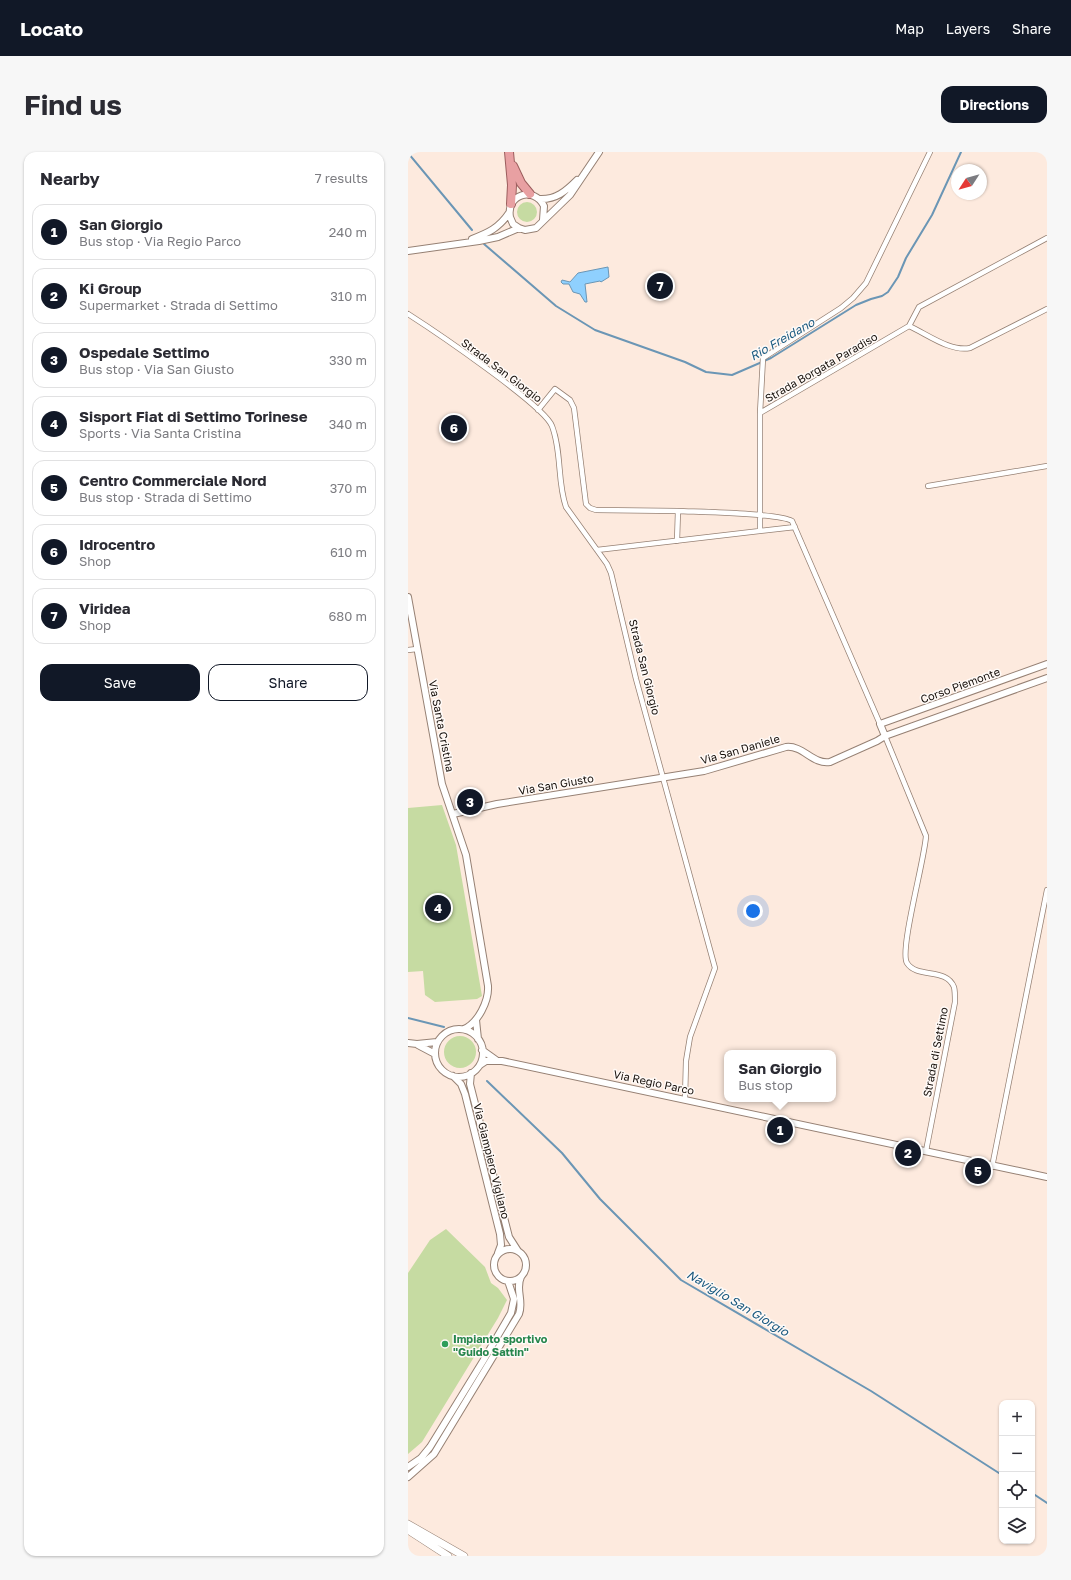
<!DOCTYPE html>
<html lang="en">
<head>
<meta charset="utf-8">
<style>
  :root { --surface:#fff; --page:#f7f7f7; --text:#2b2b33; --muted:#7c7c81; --line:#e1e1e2; --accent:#111827 }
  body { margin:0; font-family:"Golos Text",sans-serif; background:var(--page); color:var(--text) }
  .controls { position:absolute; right:12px; bottom:12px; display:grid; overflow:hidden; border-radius:8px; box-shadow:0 1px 3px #0004 }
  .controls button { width:36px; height:36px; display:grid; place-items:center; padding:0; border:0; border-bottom:1px solid var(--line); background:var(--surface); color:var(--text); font:20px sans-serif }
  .compass { position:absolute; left:543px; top:12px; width:36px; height:36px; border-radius:50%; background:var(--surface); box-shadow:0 1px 3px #0004; rotate:234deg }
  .you { position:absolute; left:345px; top:759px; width:14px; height:14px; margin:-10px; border:3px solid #fff; border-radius:50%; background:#1a73e8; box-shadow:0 0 0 6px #1a73e833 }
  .badge { display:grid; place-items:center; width:26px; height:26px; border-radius:50%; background:var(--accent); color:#fff; font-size:13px; font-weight:700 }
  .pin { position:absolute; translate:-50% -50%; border:2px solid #fff; box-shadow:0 1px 4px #0006 }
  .popup { position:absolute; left:316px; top:898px; width:112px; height:52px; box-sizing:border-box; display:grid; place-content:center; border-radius:8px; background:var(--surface); filter:drop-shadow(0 1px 3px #0005); font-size:13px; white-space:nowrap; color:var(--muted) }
  .popup b { font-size:15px; color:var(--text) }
  .popup::after { content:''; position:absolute; left:50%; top:100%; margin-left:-8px; border:8px solid transparent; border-top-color:var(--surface) }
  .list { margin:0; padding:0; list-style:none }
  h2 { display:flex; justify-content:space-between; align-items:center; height:52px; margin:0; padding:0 16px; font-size:17px }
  h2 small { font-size:13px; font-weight:400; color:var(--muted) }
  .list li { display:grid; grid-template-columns:26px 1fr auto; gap:12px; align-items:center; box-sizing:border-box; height:56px; margin:0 8px 8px; padding:0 8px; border:1px solid var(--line); border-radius:12px }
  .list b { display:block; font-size:15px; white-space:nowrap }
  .list p { margin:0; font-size:13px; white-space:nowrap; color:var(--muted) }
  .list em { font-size:13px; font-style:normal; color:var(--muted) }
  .actions { display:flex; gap:8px; padding:12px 16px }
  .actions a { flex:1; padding:9px 0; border:1px solid var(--accent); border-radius:12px; text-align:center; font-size:14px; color:var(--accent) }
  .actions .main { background:var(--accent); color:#fff }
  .icon { flex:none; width:22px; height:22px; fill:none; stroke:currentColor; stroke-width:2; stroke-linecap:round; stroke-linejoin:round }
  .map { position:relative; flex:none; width:639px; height:1404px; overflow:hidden; border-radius:12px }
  header { display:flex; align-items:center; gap:24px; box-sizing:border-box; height:56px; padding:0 20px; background:var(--accent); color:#fff }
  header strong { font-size:19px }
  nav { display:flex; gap:22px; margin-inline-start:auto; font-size:14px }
  .intro { display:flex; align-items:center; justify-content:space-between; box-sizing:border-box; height:96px; padding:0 24px }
  h1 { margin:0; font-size:28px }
  .button { padding:10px 18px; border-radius:12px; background:var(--accent); color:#fff; font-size:14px; font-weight:700 }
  main { display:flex; gap:24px; padding:0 24px }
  aside { flex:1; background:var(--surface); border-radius:12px; box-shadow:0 1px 3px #0004 }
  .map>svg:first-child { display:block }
  .green { fill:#c6dba2 }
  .water { fill:#8fd0fe; stroke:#6b96b5 }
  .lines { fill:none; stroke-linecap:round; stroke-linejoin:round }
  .stream { stroke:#6b96b5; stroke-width:2 }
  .minor-casing { stroke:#968174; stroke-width:6 }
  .tertiary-casing { stroke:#968174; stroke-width:8 }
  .secondary-casing { stroke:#968174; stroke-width:8 }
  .trunk-casing { stroke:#9c5e5e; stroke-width:10 }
  .minor { stroke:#fff; stroke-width:4.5 }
  .tertiary { stroke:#fff; stroke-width:6 }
  .secondary { stroke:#fff; stroke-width:7 }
  .trunk { stroke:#e8a0a2; stroke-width:8 }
  .leisure-dot { fill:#2e9e5b; stroke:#fffaf7; stroke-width:1.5 }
  .labels { text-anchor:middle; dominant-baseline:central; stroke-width:3; stroke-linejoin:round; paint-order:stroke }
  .street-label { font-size:11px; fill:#17100b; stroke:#fffaf7 }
  .leisure-label { font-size:11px; font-weight:bold; fill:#27864d; stroke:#fffaf7; text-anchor:start }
  .water-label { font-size:12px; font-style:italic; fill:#1b5a80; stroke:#fffaf7 }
</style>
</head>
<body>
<header>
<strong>Locato</strong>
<nav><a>Map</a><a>Layers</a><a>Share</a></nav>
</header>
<div class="intro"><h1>Find us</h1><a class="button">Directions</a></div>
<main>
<aside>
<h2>Nearby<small>7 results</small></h2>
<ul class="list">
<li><span class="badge">1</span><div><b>San Giorgio</b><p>Bus stop · Via Regio Parco</p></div><em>240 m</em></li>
<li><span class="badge">2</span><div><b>Ki Group</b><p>Supermarket · Strada di Settimo</p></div><em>310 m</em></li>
<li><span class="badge">3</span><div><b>Ospedale Settimo</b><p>Bus stop · Via San Giusto</p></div><em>330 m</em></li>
<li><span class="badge">4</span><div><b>Sisport Fiat di Settimo Torinese</b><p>Sports · Via Santa Cristina</p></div><em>340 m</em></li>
<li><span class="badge">5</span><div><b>Centro Commerciale Nord</b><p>Bus stop · Strada di Settimo</p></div><em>370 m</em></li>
<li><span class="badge">6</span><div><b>Idrocentro</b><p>Shop</p></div><em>610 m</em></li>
<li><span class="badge">7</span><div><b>Viridea</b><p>Shop</p></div><em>680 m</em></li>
</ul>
<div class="actions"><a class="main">Save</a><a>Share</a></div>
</aside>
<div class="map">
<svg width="639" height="1404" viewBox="0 0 639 1404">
  <rect width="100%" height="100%" fill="#fdeade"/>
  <path class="green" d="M109 60a10 10 0 1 1 20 0a10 10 0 1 1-20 0Z
    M34,653L48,693L74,844L69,847L27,850L17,843L15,819L0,820V656Z
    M36 900a16 16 0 1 1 32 0a16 16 0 1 1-32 0Z
    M38,1077L77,1115L83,1131L90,1136L99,1148L90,1166L14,1290L0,1302V1121L22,1088Z"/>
  <path class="water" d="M200,115L201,125L193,130L192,129L177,132L179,150H177L172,142L165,140L161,132H155L153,130L154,128L162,130L170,121Z"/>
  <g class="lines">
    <path class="stream" d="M0,1L64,78
      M76,92L148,154L187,178L277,210L298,220L324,223L363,206L448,153L463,147L474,144L480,140L490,125L498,106L524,63L553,0
      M0,866L36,875
      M79,929L154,1001L192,1047L273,1128L463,1239L594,1323
      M624,1341L639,1351"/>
    <defs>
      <path id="minor" d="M0,162C25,178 136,253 144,274C154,300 149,329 158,355L199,412L203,421L228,527L307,816L282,885L278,909L277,947
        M501,174C519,182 542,200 562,196L639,157
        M130,258L147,237L162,248L166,256L178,352L182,356L188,358L270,359
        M352,261L355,206L433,156L445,146L458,131L522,0
        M520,334L639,314
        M352,379V261L501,174L511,155L639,86
        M269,389L270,359C290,360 371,361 384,369L472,572
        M189,398L387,375
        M0,498L9,497
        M477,584L518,684C517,706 491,799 499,811C509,827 538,815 546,835C547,839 547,846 547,850L518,999
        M584,1015L639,738"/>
      <path id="tertiary" d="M131,47C148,48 158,39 169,28
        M135,68L136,54C126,34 98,42 102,65L105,72L111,76L117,78L128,76L162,43L191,0
        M64,87C80,81 91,76 101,61
        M0,99L71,89L90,85L111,76
        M0,445L34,632L58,703L80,834C81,849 70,871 56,877
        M477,584L472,572L639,512
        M45,662L89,652L296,619L378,595C395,593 405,613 422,610L469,589L477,584L639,526
        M68,868L70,887
        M27 901a24 24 0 1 1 48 0a24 24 0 1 1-48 0Z
        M0,891L9,892L29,890
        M10,893L27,902
        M74,898L88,908
        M72,913L78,909H94L639,1025
        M63,921L62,932L101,1085L110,1099
        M45,924L53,932L57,942L92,1082L93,1093L90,1101
        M86 1113a16 16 0 1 1 32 0a16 16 0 1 1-32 0Z
        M0,1315L13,1306L22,1295L75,1209L103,1161L106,1147L100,1129
        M0,1325L26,1302L111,1162C116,1149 107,1137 113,1125"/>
      <path id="secondary" d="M0,1372L56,1404
        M0,1378L40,1404"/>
      <path id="trunk" d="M101,0L104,33L103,52
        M105,14L113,31L122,42"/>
    </defs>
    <use href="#minor" class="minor-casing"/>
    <use href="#tertiary" class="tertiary-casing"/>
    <use href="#secondary" class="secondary-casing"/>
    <use href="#trunk" class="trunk-casing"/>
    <use href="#minor" class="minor"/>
    <use href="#tertiary" class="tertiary"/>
    <use href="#secondary" class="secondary"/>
    <use href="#trunk" class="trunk"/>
  </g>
  <circle class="leisure-dot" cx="37" cy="1192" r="4"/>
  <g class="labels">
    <g class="street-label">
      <text transform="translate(413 215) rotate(-30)">Strada Borgata Paradiso</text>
      <text transform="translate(94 218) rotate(37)">Strada San Giorgio</text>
      <text transform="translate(237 515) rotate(76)">Strada San Giorgio</text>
      <text transform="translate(552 533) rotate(-20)">Corso Piemonte</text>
      <text transform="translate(34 574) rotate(79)">Via Santa Cristina</text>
      <text transform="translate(332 597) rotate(-16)">Via San Daniele</text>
      <text transform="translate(148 632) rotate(-10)">Via San Giusto</text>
      <text transform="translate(527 900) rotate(-79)">Strada di Settimo</text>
      <text transform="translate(246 930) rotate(12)">Via Regio Parco</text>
      <text transform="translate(84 1009) rotate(76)">Via Giampiero Vigliano</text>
    </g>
    <g class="leisure-label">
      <text x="45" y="1186">Impianto sportivo<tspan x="45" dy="13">"Guido Sattin"</tspan></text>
    </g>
    <g class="water-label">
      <text transform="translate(374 187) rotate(-30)">Rio Freidano</text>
      <text transform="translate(330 1151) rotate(31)">Naviglio San Giorgio</text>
    </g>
  </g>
</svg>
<div class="controls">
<button>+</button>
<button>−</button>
<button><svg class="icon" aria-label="locate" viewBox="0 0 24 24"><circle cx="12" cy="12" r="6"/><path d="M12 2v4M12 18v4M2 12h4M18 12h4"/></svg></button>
<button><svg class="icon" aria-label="layers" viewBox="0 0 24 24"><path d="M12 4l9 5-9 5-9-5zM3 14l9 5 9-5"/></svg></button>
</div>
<svg class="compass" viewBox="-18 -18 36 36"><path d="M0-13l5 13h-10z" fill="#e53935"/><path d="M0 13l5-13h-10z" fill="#7c7c81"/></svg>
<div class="you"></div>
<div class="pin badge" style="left:372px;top:978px">1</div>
<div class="popup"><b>San Giorgio</b>Bus stop</div>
<div class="pin badge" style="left:500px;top:1001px">2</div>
<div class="pin badge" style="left:62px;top:650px">3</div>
<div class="pin badge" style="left:30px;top:756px">4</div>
<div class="pin badge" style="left:570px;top:1019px">5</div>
<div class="pin badge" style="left:46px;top:276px">6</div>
<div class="pin badge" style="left:252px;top:134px">7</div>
</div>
</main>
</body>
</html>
